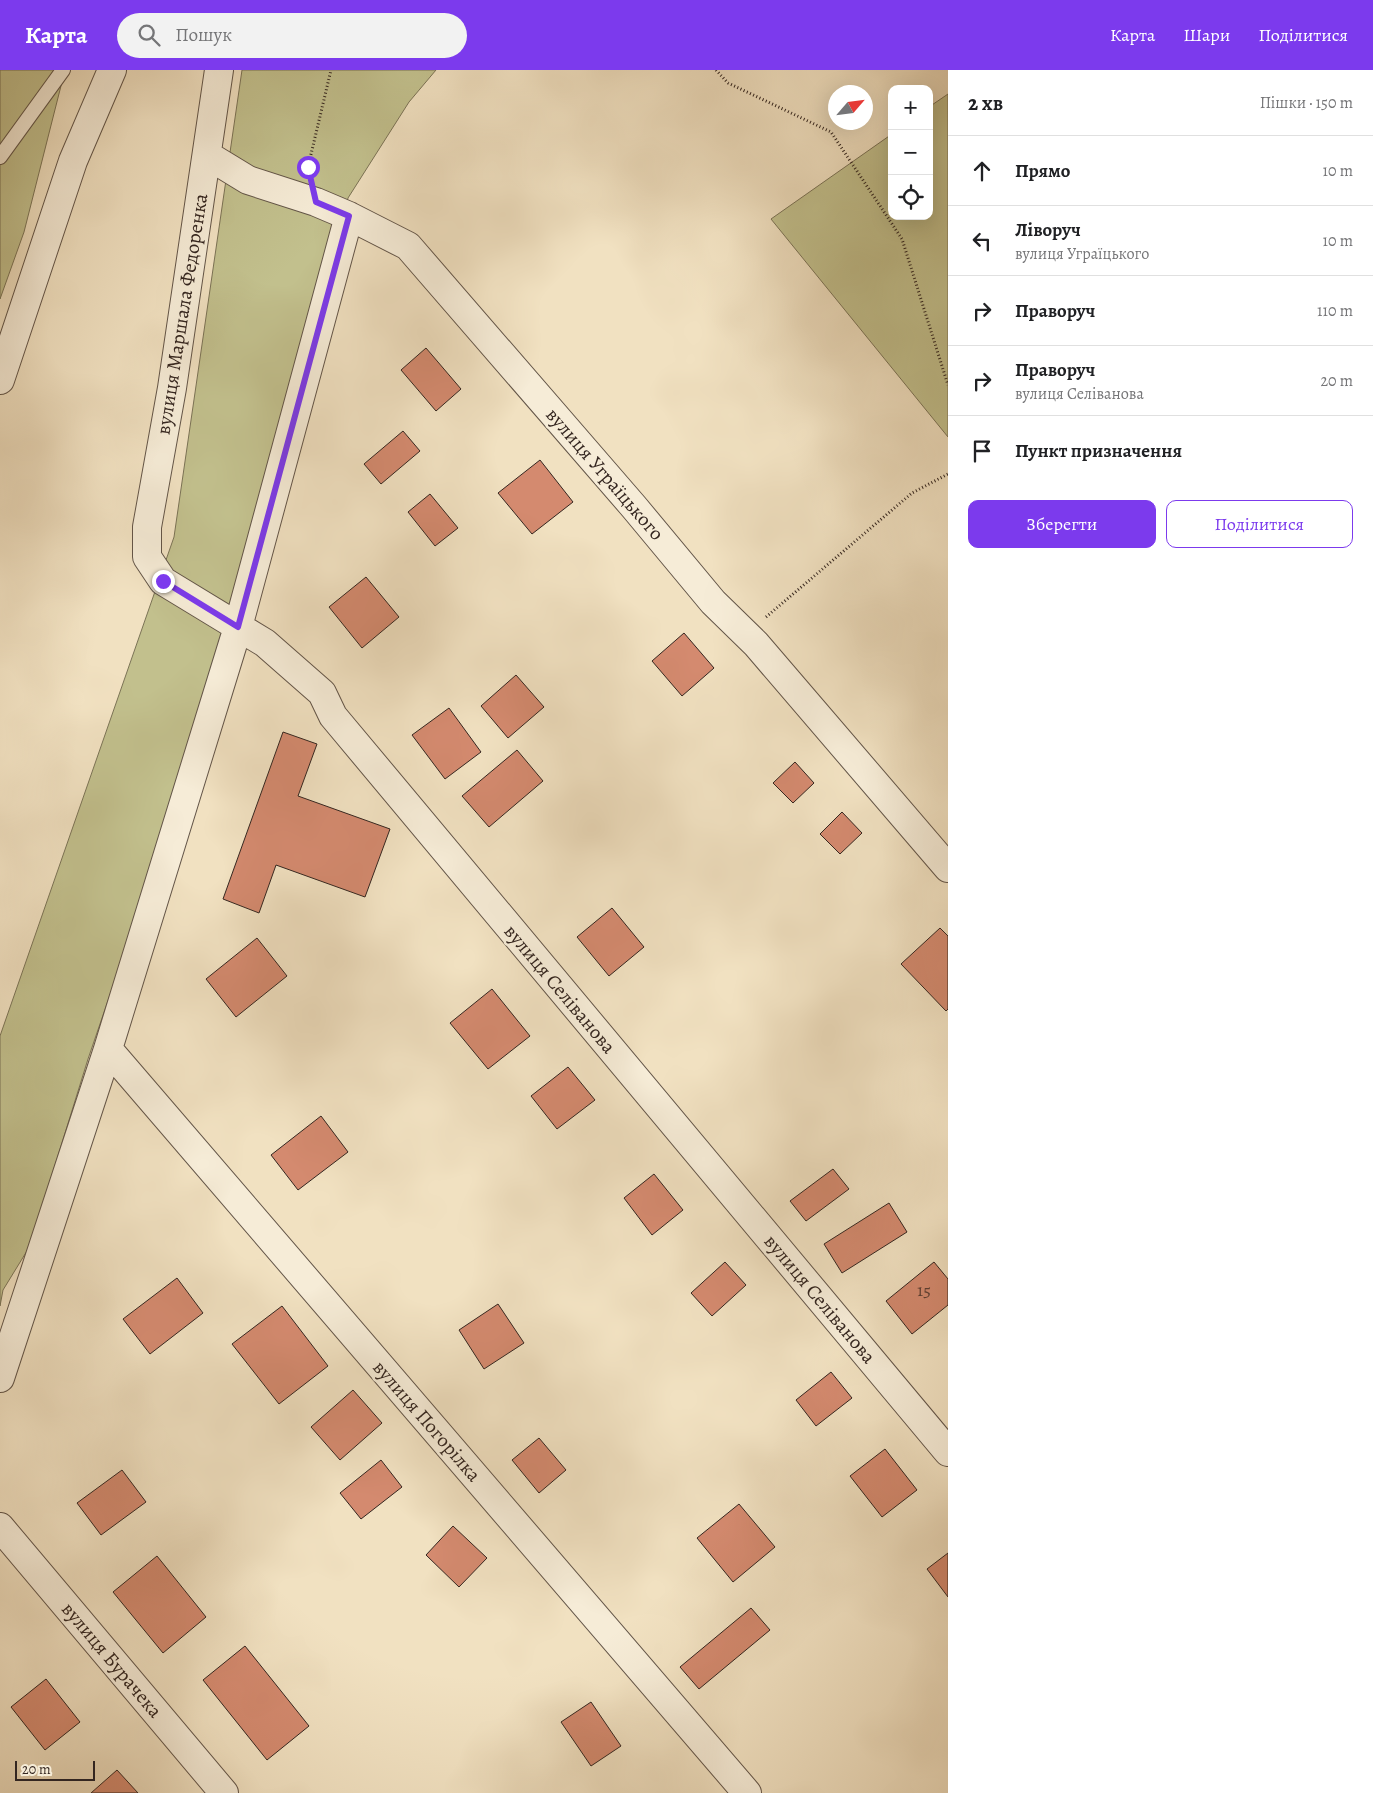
<!DOCTYPE html>
<html lang="uk">
<head>
<meta charset="utf-8">
<style>
  :root { --surface:#fff; --page:#f2f2f2; --text:#202124; --muted:#757577; --line:#e0e0e0; --accent:#7c3aed }
  body { margin:0; font-family:Alegreya,serif; background:var(--page); color:var(--text) }
  .controls { position:absolute; right:15px; top:15px; display:grid; overflow:hidden; border-radius:10px; box-shadow:0 5px 20px #0002 }
  .controls button { width:45px; height:45px; display:grid; place-items:center; padding:0; border:0; border-bottom:1px solid var(--line); background:var(--surface); color:var(--text); font:25px sans-serif }
  .compass { position:absolute; left:828px; top:15px; width:45px; height:45px; border-radius:50%; background:var(--surface); box-shadow:0 5px 20px #0002; rotate:62deg }
  .scale { position:absolute; left:15px; bottom:12px; width:80px; box-sizing:border-box; padding-left:5px; border:2px solid #342620; border-top:0; font-size:14px; line-height:18px; white-space:nowrap; color:#342620; -webkit-text-stroke:4px #f6ecd7; paint-order:stroke }
  .stop { position:absolute; width:15px; height:15px; margin:-11px; border:4px solid #7c3aed; border-radius:50%; background:#fff }
  .stop.end { background:#7c3aed; border-color:#fff; box-shadow:0 1px 5px #0008 }
  .list { margin:0; padding:0; list-style:none }
  h2 { display:flex; justify-content:space-between; align-items:center; height:65px; margin:0; padding:0 20px; font-size:21px }
  h2 small { font-size:16px; font-weight:400; color:var(--muted) }
  .list li { display:grid; grid-template-columns:32px 1fr auto; gap:15px; align-items:center; box-sizing:border-box; height:70px; padding:0 20px; border-top:1px solid var(--line) }
  .list b { display:block; font-size:19px; white-space:nowrap }
  .list p { margin:0; font-size:16px; white-space:nowrap; color:var(--muted) }
  .list em { font-size:16px; font-style:normal; color:var(--muted) }
  .actions { display:flex; gap:10px; padding:15px 20px }
  .actions a { flex:1; padding:11px 0; border:1px solid var(--accent); border-radius:10px; text-align:center; font-size:18px; color:var(--accent) }
  .actions .main { background:var(--accent); color:#fff }
  .icon { flex:none; width:28px; height:28px; fill:none; stroke:currentColor; stroke-width:2; stroke-linecap:round; stroke-linejoin:round }
  .map { position:relative; flex:none; width:948px; height:1723px; overflow:hidden }
  header { display:flex; align-items:center; gap:30px; box-sizing:border-box; height:70px; padding:0 25px; background:var(--accent); color:#fff }
  header strong { font-size:24px }
  nav { display:flex; gap:28px; margin-inline-start:auto; font-size:18px }
  .search { width:350px; height:45px; background:var(--page); display:flex; align-items:center; gap:12px; box-sizing:border-box; padding:0 18px; border-radius:28px; color:var(--muted); font-size:19px }
  main { display:flex }
  aside { flex:1; background:var(--surface) }
  .map>svg:first-child { display:block }
  .green { fill:#c2c08d; stroke:#7b7356 }
  .building { fill:#d48a6f; stroke:#342620 }
  .lines { fill:none; stroke-linecap:round; stroke-linejoin:round }
  .service-casing { stroke:#635548; stroke-width:16 }
  .minor-casing { stroke:#635548; stroke-width:30 }
  .path { stroke:#342620; stroke-width:3; stroke-dasharray:1 2.5; stroke-linecap:butt }
  .service { stroke:#f6ecd7; stroke-width:14 }
  .minor { stroke:#f6ecd7; stroke-width:28 }
  .route { stroke:#7c3aed; stroke-width:6 }
  .labels { text-anchor:middle; dominant-baseline:central; stroke-width:5; stroke-linejoin:round; paint-order:stroke }
  .number-label { font-size:18px; fill:#5c3f34 }
  .street-label { font-size:20px; fill:#342620; stroke:#f6ecd7 }
</style>
</head>
<body>
<header>
<strong>Карта</strong>
<div class="search"><svg class="icon" aria-label="search" viewBox="0 0 24 24"><circle cx="10" cy="10" r="6"/><path d="M15 15l6 6"/></svg>Пошук</div>
<nav><a>Карта</a><a>Шари</a><a>Поділитися</a></nav>
</header>
<main>
<div class="map">
<svg width="948" height="1723" viewBox="0 0 948 1723">
  <rect width="100%" height="100%" fill="#f1e1c1"/>
  <filter id="stains"><feTurbulence type="fractalNoise" baseFrequency=".004" numOctaves="4"/><feColorMatrix values="0 0 0 0 .2 0 0 0 0 .09 0 0 0 0 .02 0 0 0 .5 -.17"/></filter>
  <radialGradient id="worn" r=".72"><stop offset=".6" stop-color="#630" stop-opacity="0"/><stop offset="1" stop-color="#630" stop-opacity=".3"/></radialGradient>
  <path class="green" d="M0,0H65L24,162L0,229Z
    M242,0H436L409,32L348,128L286,383L198,668L88,989L30,1176L3,1220L0,1236V966L174,467Z
    M948,24V367L771,149L892,64V146H929V37Z"/>
  <path class="building" d="M426,278L461,319L436,341L401,300Z
    M403,361L420,381L381,414L364,394Z
    M540,390L573,432L532,464L498,423Z
    M430,424L458,458L435,476L408,442Z
    M366,507L399,547L362,578L329,537Z
    M684,563L714,598L682,626L652,591Z
    M516,605L544,637L508,668L481,636Z
    M449,638L481,682L445,709L412,665Z
    M283,662L317,674L298,726L390,759L365,827L276,795L259,843L223,829Z
    M517,680L543,711L489,757L462,726Z
    M795,692L814,713L793,733L773,713Z
    M842,742L862,763L840,784L820,764Z
    M612,838L644,877L609,906L577,867Z
    M940,858L948,866V939L946,941L901,894Z
    M257,868L287,906L236,947L206,909Z
    M492,919L530,966L488,999L450,953Z
    M568,997L595,1030L557,1059L531,1026Z
    M321,1046L348,1082L298,1120L271,1085Z
    M833,1099L849,1119L806,1151L790,1131Z
    M654,1104L683,1140L652,1165L624,1128Z
    M889,1133L907,1162L842,1203L824,1174Z
    M725,1192L746,1215L712,1246L691,1223Z
    M934,1192L948,1209V1235L912,1264L886,1231Z
    M177,1208L203,1243L150,1284L123,1249Z
    M498,1234L524,1273L484,1299L459,1260Z
    M282,1236L328,1296L279,1334L232,1274Z
    M831,1302L852,1328L816,1356L796,1330Z
    M353,1320L382,1353L340,1390L311,1357Z
    M539,1368L566,1400L539,1423L512,1390Z
    M885,1379L917,1420L882,1447L850,1406Z
    M381,1390L402,1417L361,1449L340,1423Z
    M122,1400L146,1432L101,1465L77,1433Z
    M739,1434L775,1477L733,1512L697,1468Z
    M453,1456L487,1488L459,1517L426,1485Z
    M948,1483V1527L927,1499Z
    M157,1486L206,1547L163,1583L113,1522Z
    M751,1538L770,1560L699,1619L680,1597Z
    M245,1576L309,1656L267,1690L203,1610Z
    M46,1609L80,1652L45,1680L11,1637Z
    M591,1632L621,1676L591,1696L561,1652Z
    M117,1700L138,1723H91Z"/>
  <g class="lines">
    <defs>
      <path id="service" d="M0,87L63,0"/>
      <path id="minor" d="M219,0L172,318L147,457V487L163,511L265,573L322,623L333,646L948,1382
        M207,85L248,110L316,132L349,146L408,176L634,437L713,532L756,574L948,798
        M0,310L73,91L112,0
        M108,979L747,1723
        M0,1308L108,979L238,557L349,146
        M0,1457L224,1723"/>
    </defs>
    <use href="#service" class="service-casing"/>
    <use href="#minor" class="minor-casing"/>
    <path class="path" d="M716,0L728,13L831,62L902,169L948,315
      M309,102L308,97L331,0
      M766,547L912,423L948,404"/>
    <use href="#service" class="service"/>
    <use href="#minor" class="minor"/>
  </g>
  <g class="lines">
    <path class="route" d="M163,511L238,557L349,146L316,132L308,97"/>
  </g>
  <g class="labels">
    <g class="number-label">
      <text x="924" y="1220">15</text>
    </g>
    <g class="street-label">
      <text transform="translate(182 244) rotate(-81)">вулиця Маршала Федоренка</text>
      <text transform="translate(605 404) rotate(49)">вулиця Уграїцького</text>
      <text transform="translate(560 919) rotate(50)">вулиця Селіванова</text>
      <text transform="translate(820 1229) rotate(50)">вулиця Селіванова</text>
      <text transform="translate(427 1351) rotate(49)">вулиця Погорілка</text>
      <text transform="translate(112 1590) rotate(50)">вулиця Бурачека</text>
    </g>
  </g>
  <rect width="100%" height="100%" filter="url(#stains)"/>
  <rect width="100%" height="100%" fill="url(#worn)"/>
</svg>
<div class="controls">
<button>+</button>
<button>−</button>
<button><svg class="icon" aria-label="locate" viewBox="0 0 24 24"><circle cx="12" cy="12" r="6"/><path d="M12 2v4M12 18v4M2 12h4M18 12h4"/></svg></button>
</div>
<svg class="compass" viewBox="-18 -18 36 36"><path d="M0-13l5 13h-10z" fill="#e53935"/><path d="M0 13l5-13h-10z" fill="#757577"/></svg>
<div class="scale">20 m</div>
<div class="stop" style="left:308px;top:97px"></div>
<div class="stop end" style="left:163px;top:511px"></div>
</div>
<aside>
<h2>2 хв<small>Пішки · 150 m</small></h2>
<ul class="list">
<li><svg class="icon" aria-label="ahead" viewBox="0 0 24 24"><path d="M12 20V5M6 11l6-6 6 6"/></svg><div><b>Прямо</b></div><em>10 m</em></li>
<li><svg class="icon" aria-label="left" viewBox="0 0 24 24"><path d="M17 20v-9H6M10 6l-5 5 5 5"/></svg><div><b>Ліворуч</b><p>вулиця Уграїцького</p></div><em>10 m</em></li>
<li><svg class="icon" aria-label="right" viewBox="0 0 24 24"><path d="M7 20v-9h11M14 6l5 5-5 5"/></svg><div><b>Праворуч</b></div><em>110 m</em></li>
<li><svg class="icon" aria-label="right" viewBox="0 0 24 24"><path d="M7 20v-9h11M14 6l5 5-5 5"/></svg><div><b>Праворуч</b><p>вулиця Селіванова</p></div><em>20 m</em></li>
<li><svg class="icon" aria-label="arrive" viewBox="0 0 24 24"><path d="M6 21V4h12l-3 4 3 4H6"/></svg><div><b>Пункт призначення</b></div></li>
</ul>
<div class="actions"><a class="main">Зберегти</a><a>Поділитися</a></div>
</aside>
</main>
</body>
</html>
